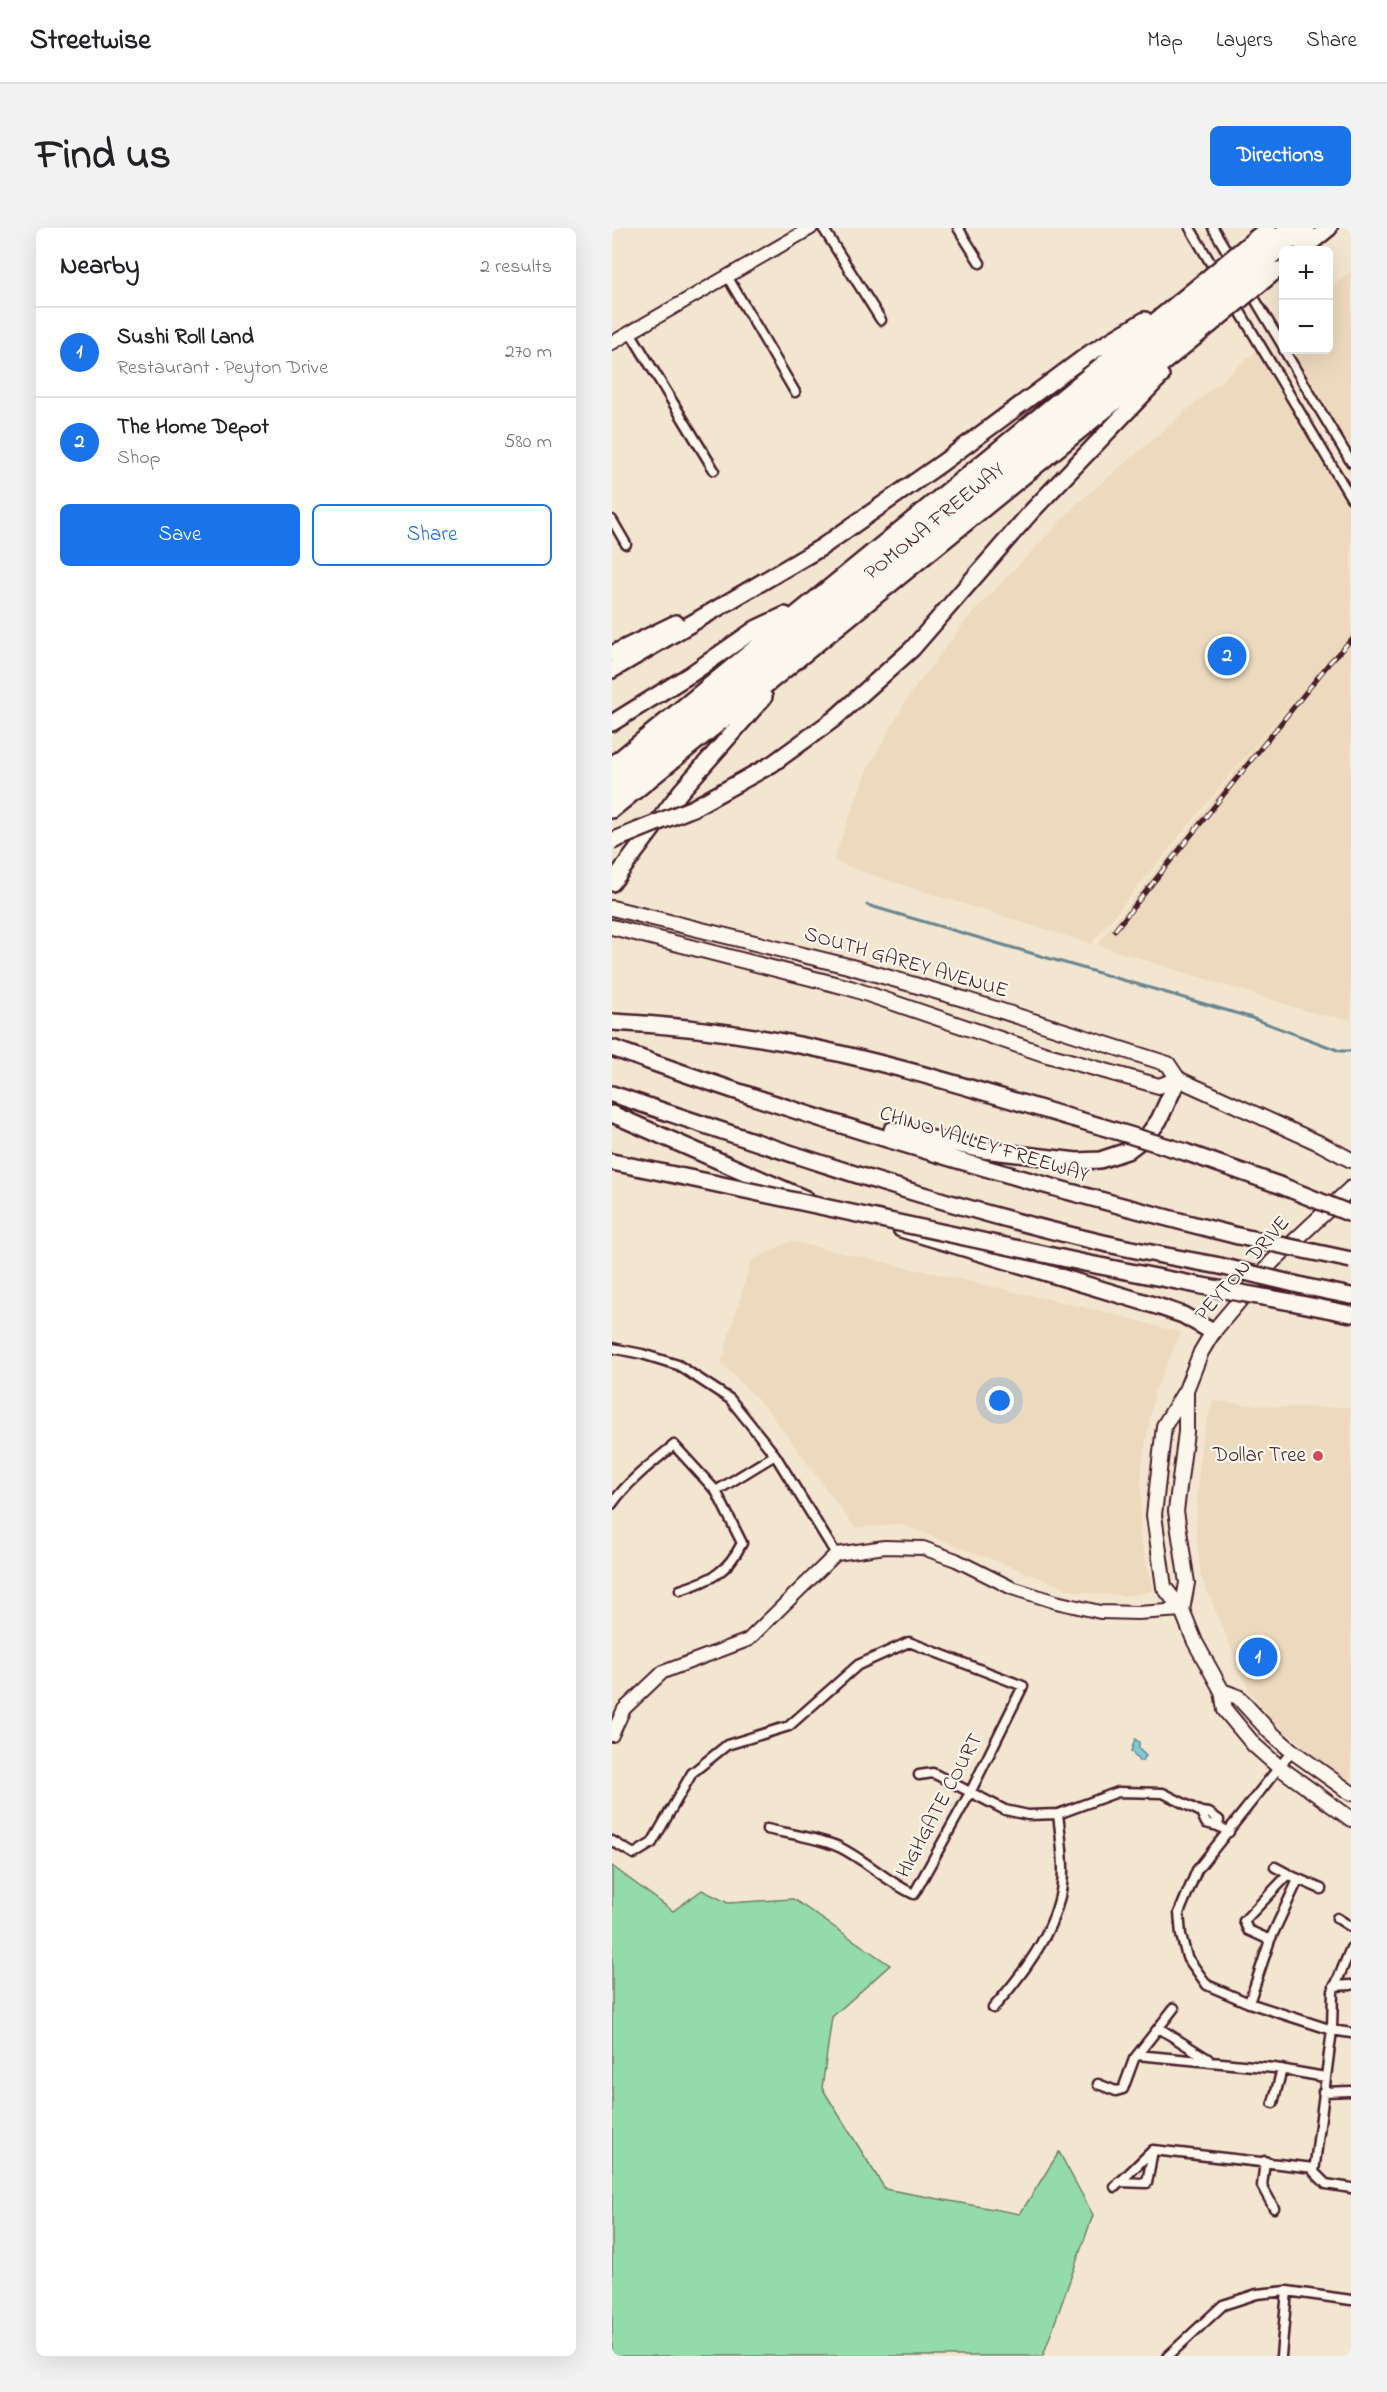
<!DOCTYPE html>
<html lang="en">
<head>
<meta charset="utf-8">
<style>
  :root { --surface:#fff; --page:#f2f2f2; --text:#202124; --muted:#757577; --line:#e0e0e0; --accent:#1a73e8 }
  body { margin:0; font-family:"Indie Flower",sans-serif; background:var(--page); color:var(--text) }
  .controls { position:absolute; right:18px; top:18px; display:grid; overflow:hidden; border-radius:9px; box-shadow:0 6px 24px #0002 }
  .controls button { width:54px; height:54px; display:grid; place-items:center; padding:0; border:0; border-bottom:2px solid var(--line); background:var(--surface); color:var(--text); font:30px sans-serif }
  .you { position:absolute; left:388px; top:1173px; width:21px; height:21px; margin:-15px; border:4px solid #fff; border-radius:50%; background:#1a73e8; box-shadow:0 0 0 9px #1a73e833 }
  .badge { display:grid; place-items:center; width:39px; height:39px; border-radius:50%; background:var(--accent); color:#fff; font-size:20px; font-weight:700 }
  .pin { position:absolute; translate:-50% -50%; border:3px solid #fff; box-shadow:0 2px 6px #0006 }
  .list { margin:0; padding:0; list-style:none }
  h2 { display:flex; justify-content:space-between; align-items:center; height:78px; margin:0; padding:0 24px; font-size:26px }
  h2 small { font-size:20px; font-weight:400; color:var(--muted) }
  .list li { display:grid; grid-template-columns:39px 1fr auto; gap:18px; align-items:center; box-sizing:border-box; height:90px; padding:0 24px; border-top:2px solid var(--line) }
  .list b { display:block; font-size:22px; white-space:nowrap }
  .list p { margin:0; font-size:20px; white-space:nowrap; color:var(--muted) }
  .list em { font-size:20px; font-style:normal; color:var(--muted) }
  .actions { display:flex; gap:12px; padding:18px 24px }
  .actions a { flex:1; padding:14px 0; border:2px solid var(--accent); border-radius:9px; text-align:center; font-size:21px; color:var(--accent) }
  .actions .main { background:var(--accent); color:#fff }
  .map { position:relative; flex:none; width:739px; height:2128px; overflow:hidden; border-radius:9px }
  header { display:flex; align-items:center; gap:36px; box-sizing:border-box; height:84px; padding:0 30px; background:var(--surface); border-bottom:2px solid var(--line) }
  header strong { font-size:28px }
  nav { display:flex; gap:33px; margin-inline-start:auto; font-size:21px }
  .intro { display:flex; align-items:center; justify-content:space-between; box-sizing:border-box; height:144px; padding:0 36px }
  h1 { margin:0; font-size:42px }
  .button { padding:15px 27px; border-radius:9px; background:var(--accent); color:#fff; font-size:21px; font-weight:700 }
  main { display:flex; gap:36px; padding:0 36px }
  aside { flex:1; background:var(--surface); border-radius:9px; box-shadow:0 6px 24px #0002 }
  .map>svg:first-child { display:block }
  .built { fill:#eddabe }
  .green { fill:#94dbaa; stroke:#6f7d6a; stroke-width:1.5 }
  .water { fill:#7bcbd7; stroke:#678692; stroke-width:1.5 }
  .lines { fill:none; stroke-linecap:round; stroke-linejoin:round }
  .stream { stroke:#678692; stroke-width:3 }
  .street-casing { stroke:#4a1f2b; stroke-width:13 }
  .secondary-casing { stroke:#4a1f2b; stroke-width:16 }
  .primary-casing { stroke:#4a1f2b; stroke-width:18 }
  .highway-casing { stroke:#4a1f2b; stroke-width:20 }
  .street { stroke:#fbf7ec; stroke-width:8 }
  .secondary { stroke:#fbf7ec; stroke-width:12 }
  .primary { stroke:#fbf7ec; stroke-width:14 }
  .highway { stroke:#fbf7ec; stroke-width:15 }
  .rail-casing { stroke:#4a1f2b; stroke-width:5 }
  .rail { stroke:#fbf7ec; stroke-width:3; stroke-dasharray:9; stroke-linecap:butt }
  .highway-bridge-casing { stroke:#4a1f2b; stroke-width:20; stroke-linecap:butt }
  .highway-bridge { stroke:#fbf7ec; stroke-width:15 }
  .poi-dot { fill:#d1495b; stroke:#fbf7ec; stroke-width:2 }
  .labels { text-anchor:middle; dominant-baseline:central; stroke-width:4.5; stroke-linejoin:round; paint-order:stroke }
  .street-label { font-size:21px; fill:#4a1f2b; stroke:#fbf7ec }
  .poi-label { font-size:21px; fill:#4a1f2b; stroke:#fbf7ec; text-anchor:end }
</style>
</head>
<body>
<header>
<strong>Streetwise</strong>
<nav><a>Map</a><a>Layers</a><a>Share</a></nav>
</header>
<div class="intro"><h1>Find us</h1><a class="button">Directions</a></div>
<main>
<aside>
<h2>Nearby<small>2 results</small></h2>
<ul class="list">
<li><span class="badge">1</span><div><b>Sushi Roll Land</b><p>Restaurant · Peyton Drive</p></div><em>270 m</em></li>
<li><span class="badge">2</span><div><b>The Home Depot</b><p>Shop</p></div><em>580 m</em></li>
</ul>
<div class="actions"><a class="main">Save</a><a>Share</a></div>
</aside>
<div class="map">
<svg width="739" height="2128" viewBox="0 0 739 2128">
  <rect width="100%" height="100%" fill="#f3e6d1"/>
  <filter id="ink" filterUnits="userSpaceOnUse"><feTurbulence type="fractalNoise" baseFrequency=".0167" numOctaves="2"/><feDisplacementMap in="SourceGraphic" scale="12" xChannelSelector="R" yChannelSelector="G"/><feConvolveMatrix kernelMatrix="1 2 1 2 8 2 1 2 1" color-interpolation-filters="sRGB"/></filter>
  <g filter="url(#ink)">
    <path class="built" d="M739,43V248L659,110L671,99L672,122H716L717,62Z
      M645,122L739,282V792L708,787L485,717L690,460L479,716L268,650L221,633L254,544L296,469L356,390L464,277Z
      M178,1013L502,1086L569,1105L543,1163L530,1235L528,1307L541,1363L512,1368L464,1364L288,1296L243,1300L155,1181L109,1135L139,1033Z
      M601,1173L666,1179H739V1556L726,1547L658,1491L637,1462L589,1349L584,1304L586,1258L589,1215Z"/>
    <path class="green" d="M0,1638L61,1683L90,1662L116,1675L181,1671L278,1737L220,1789L210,1860L273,1961L408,1986L447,1924L481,1987L431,2128H0Z"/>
    <path class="water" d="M523,1511L527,1514V1521L534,1528L530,1533H527L519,1523Z"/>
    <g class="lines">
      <path class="stream" d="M255,677L637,789L728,823H739"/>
      <defs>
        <path id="street" d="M211,0L269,92
          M346,0L368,35
          M578,0L605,46
          M601,0L620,32
          M115,48L183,164
          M637,61L672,120
          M623,75L739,270
          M18,104L102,242
          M672,122L739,234
          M0,292L14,316
          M0,1120L30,1126L66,1137L118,1171L163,1227L224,1326
          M104,1263L163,1227
          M0,1276C16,1253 40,1235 62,1217L104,1263L130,1315C115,1345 99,1352 68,1362
          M680,1523L585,1642L567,1685L569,1707L575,1729L595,1757L637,1775L720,1802L739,1805
          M307,1547L321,1545L393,1582L416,1587L446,1586L506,1564L551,1565L589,1584L597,1585L607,1592L606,1598
          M589,1584L594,1595L606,1598L617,1604
          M0,1613L22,1626L40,1615L80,1545L115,1517L177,1498L246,1437L297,1414L411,1458L359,1563L302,1666C275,1654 254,1632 227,1619C207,1610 177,1606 155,1601
          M663,1639L678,1647
          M684,1650L709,1661
          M725,1690L739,1699
          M739,1720L721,1763L720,1802L702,1944L714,1956L739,1960
          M722,1758L739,1757
          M637,1775L658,1712L685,1654L684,1650L678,1647L674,1649L632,1693L636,1702L658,1712
          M381,1780C414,1743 451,1694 451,1642C451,1623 448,1604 446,1586
          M547,1800L596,1831
          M525,1827L662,1840L713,1849
          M486,1856L504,1863L511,1861L522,1831L562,1780
          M711,1864L739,1863
          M661,1875L670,1841
          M653,1933L650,1958L662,1980
          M507,1954L535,1955L541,1922
          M503,1959L541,1922L702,1940
          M556,2128L611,2077L645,2066L675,2063L739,2072
          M669,2128L675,2063"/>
        <path id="secondary" d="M0,115L199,0
          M0,1507L12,1481L51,1444L136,1412L224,1326L273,1319L311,1320L344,1332L400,1360L444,1374L488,1384L526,1385L570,1382"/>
        <path id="primary" d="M0,680L236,738L355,772L556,836L566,851L709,916L739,932
          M0,699L238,760L432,826L547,858L566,851
          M739,960L660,1034L601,1104L589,1124L574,1162L552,1198L542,1287L552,1359L570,1382L583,1414L610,1463L613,1482L642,1517L667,1539L739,1591
          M570,1382L575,1355L564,1283L574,1204V1163
          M610,1463L626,1469L658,1504L680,1523L739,1565"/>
        <path id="highway" d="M645,9L656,0
          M652,21L676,0
          M690,22L717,0
          M657,30L695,0
          M0,426L64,395
          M0,442L210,319L330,235L478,125L533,92
          M0,495L79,446L145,400L173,387
          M160,536L222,491L300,421L419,284L549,148
          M0,537L579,64
          M0,554L584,76
          M0,569L590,86
          M0,582L597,98
          M0,655L69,563L152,469
          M0,794C59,797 119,804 177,815C283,835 387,869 491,899
          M0,820C205,894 415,955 626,1008
          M0,866C159,919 319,975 483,1013C524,1023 566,1030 608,1038
          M0,886L194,971
          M280,902L371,922L465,933L488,932L515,923L536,907L547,892L566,851
          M573,924L670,958
          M0,934L82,951
          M289,1001L548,1079L571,1087L601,1104
          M473,1035L590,1058
          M695,1059L739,1068
          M679,1074L739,1086"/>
      </defs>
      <use href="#street" class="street-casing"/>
      <use href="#secondary" class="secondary-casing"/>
      <use href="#primary" class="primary-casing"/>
      <use href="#highway" class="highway-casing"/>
      <use href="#street" class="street"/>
      <use href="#secondary" class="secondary"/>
      <use href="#primary" class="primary"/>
      <use href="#highway" class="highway"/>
      <defs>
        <path id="rail" d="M503,702L718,434L739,412"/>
      </defs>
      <use href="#rail" class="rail-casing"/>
      <use href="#rail" class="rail"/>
      <defs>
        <path id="highway-bridge" d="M579,64L645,9
          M584,76L652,21
          M590,86L657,30
          M597,98L665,42
          M0,613L81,580L160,536
          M491,899L573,924
          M82,951L473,1035
          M670,958L739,986
          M626,1008L739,1032
          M608,1038L695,1059
          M590,1058L679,1074"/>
      </defs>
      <use href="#highway-bridge" class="highway-bridge-casing"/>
      <use href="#highway-bridge" class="highway-bridge"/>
    </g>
  </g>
  <circle class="poi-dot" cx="706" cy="1228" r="6"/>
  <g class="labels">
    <g class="street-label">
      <text transform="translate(323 294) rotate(-39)">POMONA FREEWAY</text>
      <text transform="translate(294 735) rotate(16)">SOUTH GAREY AVENUE</text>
      <text transform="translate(372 917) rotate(17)">CHINO VALLEY FREEWAY</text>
      <text transform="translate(631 1041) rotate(-49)">PEYTON DRIVE</text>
      <text transform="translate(328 1578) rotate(-62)">HIGHGATE COURT</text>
    </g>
    <g class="poi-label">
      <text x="694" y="1228">Dollar Tree</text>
    </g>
  </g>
</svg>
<div class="controls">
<button>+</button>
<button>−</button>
</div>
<div class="you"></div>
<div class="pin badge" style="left:646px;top:1429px">1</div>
<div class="pin badge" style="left:615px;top:428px">2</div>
</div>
</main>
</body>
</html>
